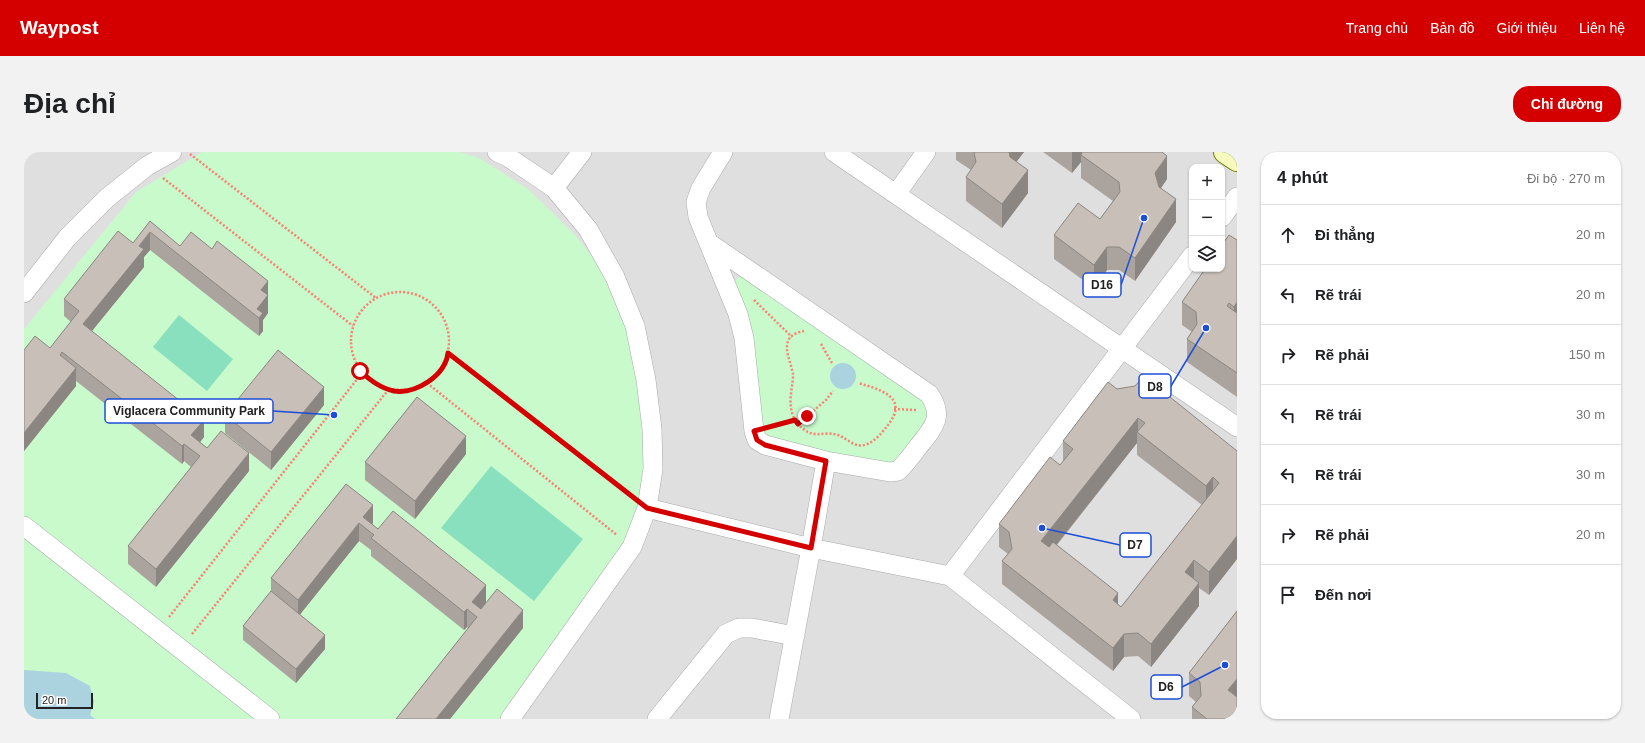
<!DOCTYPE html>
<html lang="vi">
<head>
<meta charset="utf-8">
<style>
  :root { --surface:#fff; --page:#f2f2f2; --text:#202124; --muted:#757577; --line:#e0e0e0; --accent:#d40000 }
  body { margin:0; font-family:Helvetica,sans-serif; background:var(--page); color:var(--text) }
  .controls { position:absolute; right:12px; top:12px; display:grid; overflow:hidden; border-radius:8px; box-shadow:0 1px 3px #0004 }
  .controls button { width:36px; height:36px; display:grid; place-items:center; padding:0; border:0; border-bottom:1px solid var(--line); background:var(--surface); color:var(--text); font:20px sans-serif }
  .scale { position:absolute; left:12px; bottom:10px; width:57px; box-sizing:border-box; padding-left:4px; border:2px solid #222; border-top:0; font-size:11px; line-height:14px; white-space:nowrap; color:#222; -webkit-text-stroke:3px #fff; paint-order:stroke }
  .stop { position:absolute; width:12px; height:12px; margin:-9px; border:3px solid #d40000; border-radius:50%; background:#fff }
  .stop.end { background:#d40000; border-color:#fff; box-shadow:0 1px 4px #0008 }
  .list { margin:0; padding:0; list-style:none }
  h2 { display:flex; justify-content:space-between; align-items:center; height:52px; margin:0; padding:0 16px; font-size:17px }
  h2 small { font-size:13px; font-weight:400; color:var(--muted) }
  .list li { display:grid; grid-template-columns:26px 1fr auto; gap:12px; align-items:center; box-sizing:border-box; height:60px; padding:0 16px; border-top:1px solid var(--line) }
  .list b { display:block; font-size:15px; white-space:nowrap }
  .list em { font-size:13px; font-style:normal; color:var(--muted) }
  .icon { flex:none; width:22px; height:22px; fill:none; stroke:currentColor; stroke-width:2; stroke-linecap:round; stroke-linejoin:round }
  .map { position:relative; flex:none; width:1213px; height:567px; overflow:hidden; border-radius:16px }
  header { display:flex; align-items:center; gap:24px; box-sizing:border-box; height:56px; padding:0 20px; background:var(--accent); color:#fff }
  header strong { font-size:19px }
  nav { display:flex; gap:22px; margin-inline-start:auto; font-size:14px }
  .intro { display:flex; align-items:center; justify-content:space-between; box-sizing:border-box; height:96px; padding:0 24px }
  h1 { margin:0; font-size:28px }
  .button { padding:10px 18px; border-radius:16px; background:var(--accent); color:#fff; font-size:14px; font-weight:700 }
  main { display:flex; gap:24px; padding:0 24px }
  aside { flex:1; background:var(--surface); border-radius:16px; box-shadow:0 1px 3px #0004 }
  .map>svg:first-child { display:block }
  .residential { fill:#e0dfdf; fill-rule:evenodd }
  .park { fill:#c8facc }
  .pitch { fill:#88e0be }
  .water { fill:#aad3df }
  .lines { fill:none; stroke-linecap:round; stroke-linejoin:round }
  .street-casing { stroke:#a9a9a9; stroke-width:20 }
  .secondary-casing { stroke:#707d05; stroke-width:24 }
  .path { stroke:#fa8072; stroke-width:2.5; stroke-dasharray:2 2; stroke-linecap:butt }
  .street { stroke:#fff; stroke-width:19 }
  .secondary { stroke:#f7fabf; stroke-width:22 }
  .wall { fill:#aba49e; fill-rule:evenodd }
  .shaded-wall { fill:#8b8681 }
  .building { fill:#c7bfb8; stroke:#8b8681; fill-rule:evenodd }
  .route { stroke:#d40000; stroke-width:5 }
  .leader { fill:none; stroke:#1d4ed8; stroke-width:1.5 }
  .callout-dot { fill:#1d4ed8; stroke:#fff; stroke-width:1.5 }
  .callout { fill:#fff; stroke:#1d4ed8; stroke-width:1.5 }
  .callout-label { font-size:12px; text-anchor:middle; font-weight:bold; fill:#222 }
</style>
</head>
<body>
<header>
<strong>Waypost</strong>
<nav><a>Trang chủ</a><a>Bản đồ</a><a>Giới thiệu</a><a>Liên hệ</a></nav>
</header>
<div class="intro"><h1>Địa chỉ</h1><a class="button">Chỉ đường</a></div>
<main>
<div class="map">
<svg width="1213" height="567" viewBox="0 0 1213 567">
  <rect width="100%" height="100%" fill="#f2efe9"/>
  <path class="residential" d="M0,0H1213V567H0ZM1168,15H1198V117H1168Z"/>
  <path class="park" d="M178,0H436L455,6L504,37L553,85L591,135L615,211L624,314L607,396L475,567H0V177L112,40Z
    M719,124L900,244L907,262L873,312L739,288L710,132L713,126Z"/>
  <path class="pitch" d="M155,163L209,207L183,239L129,195Z
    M467,314L559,387L510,449L417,376Z"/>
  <path class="water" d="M806 224a13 13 0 1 1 26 0a13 13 0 1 1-26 0Z
    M0,518L42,521L66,534L70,550L66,563L71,567H0Z"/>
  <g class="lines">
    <defs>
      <path id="street" d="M473,0L484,5L530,36L564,77L591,125L611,174L622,228L628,277L629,317L623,356L608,395L486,567
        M810,0L1213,275
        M530,36L558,0
        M872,42L902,0
        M1198,65L1213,45
        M685,91L905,242C921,265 909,276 894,295C888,303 881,312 874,319L866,320L802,309L741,293L733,288L730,279L720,186L714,162L674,65L672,50L677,36L699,0
        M0,141L43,86L83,46L123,14L148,0
        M623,356L787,396L926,424L1107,567
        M0,374L246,567
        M926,424L1168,104
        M633,567L702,482L715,476H728L771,484
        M755,567L787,396L802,309"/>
      <path id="secondary" d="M1201,0L1213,8"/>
    </defs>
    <use href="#street" class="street-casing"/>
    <use href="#secondary" class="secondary-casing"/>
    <path class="path" d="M166,2L352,146
      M139,26L329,174
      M327 189a49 49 0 1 1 98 0a49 49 0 1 1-98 0Z
      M730,148L768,185
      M780,179C775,180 768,182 765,187C759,198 768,212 769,223C769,234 765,245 767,256C768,262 770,268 775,273C790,289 798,278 814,283C820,285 826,291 833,293C846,296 857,282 864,273C886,245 855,237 834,231
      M797,192L808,211
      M423,201L606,343
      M403,231L593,383
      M870,257L892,258
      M774,272L802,248L809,239
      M749,274L771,268
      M145,465L338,221
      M168,482L365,237"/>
    <use href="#street" class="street"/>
    <use href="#secondary" class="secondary"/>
  </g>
  <path class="wall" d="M932,0H1000L992,10L1004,41L978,76L942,49V25L947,18L932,8Z
    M1019,0H1138L1143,27L1137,36L1152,70L1111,129L1095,118H1083L1070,136L1030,107V83L1076,67L1089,49L1057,26V10L1048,21Z
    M126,69L156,94L244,161L239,168V179L235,184L126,98L120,105V115L68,179L180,285L176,290L183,296L225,319L132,435L104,412V394L167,315L160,309L158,312L52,229V234L0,299V198L26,196L47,170L40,164V147L109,91Z
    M1213,88V245L1163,210V187L1168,180L1158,173V150Z
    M1093,237L1213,299V407L1185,443L1175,436V454L1127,515L1114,504L1100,505L1089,519L978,432V409L984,402L975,395V372L1036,313L1039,310V289ZM1113,291V303L1178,353L1097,455L1033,393Z
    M300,253L247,318L201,281V263Z
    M442,302L391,367L341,328V310Z
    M322,332L349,371L348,372L354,377L499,476L426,567H372L444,476L443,475L440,478L347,404V398L335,389L276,462L301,497L272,531L219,488V474L247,440V426Z
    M1213,459V567H1168V555L1172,550L1165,544V521Z"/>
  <path class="shaded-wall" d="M984,0H1000L984,21Z
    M1048,0H1059L1057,3V10L1048,21Z
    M1143,4V27L1131,45V21Z
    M1004,18V41L978,76V52Z
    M1152,47V70L1111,129V106Z
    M126,80V98L120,105V115L59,190V172L115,94Z
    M1083,95V118L1070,136V113Z
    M244,129V161L239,168V179L235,184V166L233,157L237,138Z
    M1213,150V174L1210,178V155Z
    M52,216V234L0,299V281Z
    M300,235V253L247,318V300Z
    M1114,266V281L1113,280V291L1017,412V389Z
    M180,268V285L169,299L167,283Z
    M442,284V302L391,367V349Z
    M160,292V309L158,312V294Z
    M225,301V319L132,435V417Z
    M1189,325V349L1182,357V334Z
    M349,353V371L343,378L339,365Z
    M335,371V389L274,465V448Z
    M1213,384V407L1185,443V420Z
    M1170,408V431L1161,420Z
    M1175,431V454L1127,515V492Z
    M462,433V451L452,464L448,450Z
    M1094,441V464L1089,448Z
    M443,457V475L440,478V460Z
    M499,458V476L426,567H412Z
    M1100,482V505L1089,519V496Z
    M301,483V497L272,531V517Z
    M1213,527V550L1204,538Z"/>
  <path class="building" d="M950,0H985L986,5L1004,18L978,52L942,25L952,10Z
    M1058,0H1138L1143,4L1131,21L1135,35L1152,47L1111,106L1095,95H1083L1070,113L1030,83L1054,51L1076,67L1096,40L1095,30L1057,3Z
    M126,69L156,94L167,80L188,97L193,89L244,129L237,138L244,143L233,157L239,161L235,166L126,80L115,94L120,97L59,172L180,268L167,283L183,296L197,279L225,301L132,417L104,394L176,304L160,292L158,294L38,200L36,203L52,216L0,281V198L11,184L26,196L55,159L40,147L94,79L109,91Z
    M1205,83L1213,88V150L1210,155L1205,151L1203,154L1213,161V221L1163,187L1173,172L1172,160L1158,150L1181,117H1198V93Z
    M254,198L300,235L247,300L201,263Z
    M1120,224L1213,299V384L1185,420L1170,408L1161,420L1175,431L1127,492L1114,481L1100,482L1089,496L978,409L988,397L985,380L975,372L1026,305L1036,313L1049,297L1039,289L1084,230L1093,237L1111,234ZM1114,266L1121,271L1113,280L1182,334L1189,325L1195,331L1097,455L1089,448L1094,441L1029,390L1025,395L1017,389Z
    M393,245L442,284L391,349L341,310Z
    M322,332L349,353L339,365L354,377L369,359L462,433L448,450L457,457L473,437L499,458L412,567H372L453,465L443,457L440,460L347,386L350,383L335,371L274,448L247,426Z
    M247,439L301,483L272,517L219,474Z
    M1213,459V527L1204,538L1213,545V567H1183L1168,555L1177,544L1176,530L1165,521Z"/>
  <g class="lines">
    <path class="route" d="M336,219C346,228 356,236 370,239C392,242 421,224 424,201L623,356L787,396L802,309L741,293L733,288L730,279L771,268L774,272L783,264"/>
  </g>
  <path class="leader" d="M1120 66L1097 133M1182 176L1147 234M310 263L249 259M1018 376L1096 393M1201 513L1158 535"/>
  <g class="callout-dot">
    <circle cx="1120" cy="66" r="4"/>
    <circle cx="1182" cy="176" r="4"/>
    <circle cx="310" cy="263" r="4"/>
    <circle cx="1018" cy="376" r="4"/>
    <circle cx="1201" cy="513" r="4"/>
  </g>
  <g class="callout">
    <rect x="1059" y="121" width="38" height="24" rx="4"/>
    <rect x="1115" y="222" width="32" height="24" rx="4"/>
    <rect x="81" y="247" width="168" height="24" rx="4"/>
    <rect x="1096" y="381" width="31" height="24" rx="4"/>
    <rect x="1127" y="523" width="31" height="24" rx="4"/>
  </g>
  <g class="callout-label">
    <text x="1078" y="137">D16</text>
    <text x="1131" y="239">D8</text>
    <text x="165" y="263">Viglacera Community Park</text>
    <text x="1111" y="397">D7</text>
    <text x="1142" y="539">D6</text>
  </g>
</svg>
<div class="controls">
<button>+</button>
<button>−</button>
<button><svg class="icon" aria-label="layers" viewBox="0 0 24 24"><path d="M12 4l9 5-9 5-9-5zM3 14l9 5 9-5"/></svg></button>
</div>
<div class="scale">20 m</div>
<div class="stop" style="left:336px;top:219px"></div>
<div class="stop end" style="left:783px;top:264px"></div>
</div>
<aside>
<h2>4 phút<small>Đi bộ · 270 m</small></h2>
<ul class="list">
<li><svg class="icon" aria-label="ahead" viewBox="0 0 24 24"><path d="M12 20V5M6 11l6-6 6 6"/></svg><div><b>Đi thẳng</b></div><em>20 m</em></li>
<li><svg class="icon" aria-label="left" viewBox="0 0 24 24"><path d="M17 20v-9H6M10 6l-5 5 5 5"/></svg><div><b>Rẽ trái</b></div><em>20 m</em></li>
<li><svg class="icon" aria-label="right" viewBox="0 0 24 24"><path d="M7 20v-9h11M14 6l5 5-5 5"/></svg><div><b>Rẽ phải</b></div><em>150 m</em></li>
<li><svg class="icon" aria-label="left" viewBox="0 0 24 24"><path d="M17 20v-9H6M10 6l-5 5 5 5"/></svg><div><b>Rẽ trái</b></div><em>30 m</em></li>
<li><svg class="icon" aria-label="left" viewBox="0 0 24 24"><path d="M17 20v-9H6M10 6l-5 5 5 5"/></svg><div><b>Rẽ trái</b></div><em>30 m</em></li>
<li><svg class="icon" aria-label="right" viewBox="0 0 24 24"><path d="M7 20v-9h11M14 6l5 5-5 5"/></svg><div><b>Rẽ phải</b></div><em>20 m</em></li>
<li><svg class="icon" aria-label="arrive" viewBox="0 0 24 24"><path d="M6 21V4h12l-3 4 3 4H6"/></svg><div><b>Đến nơi</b></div></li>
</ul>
</aside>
</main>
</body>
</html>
